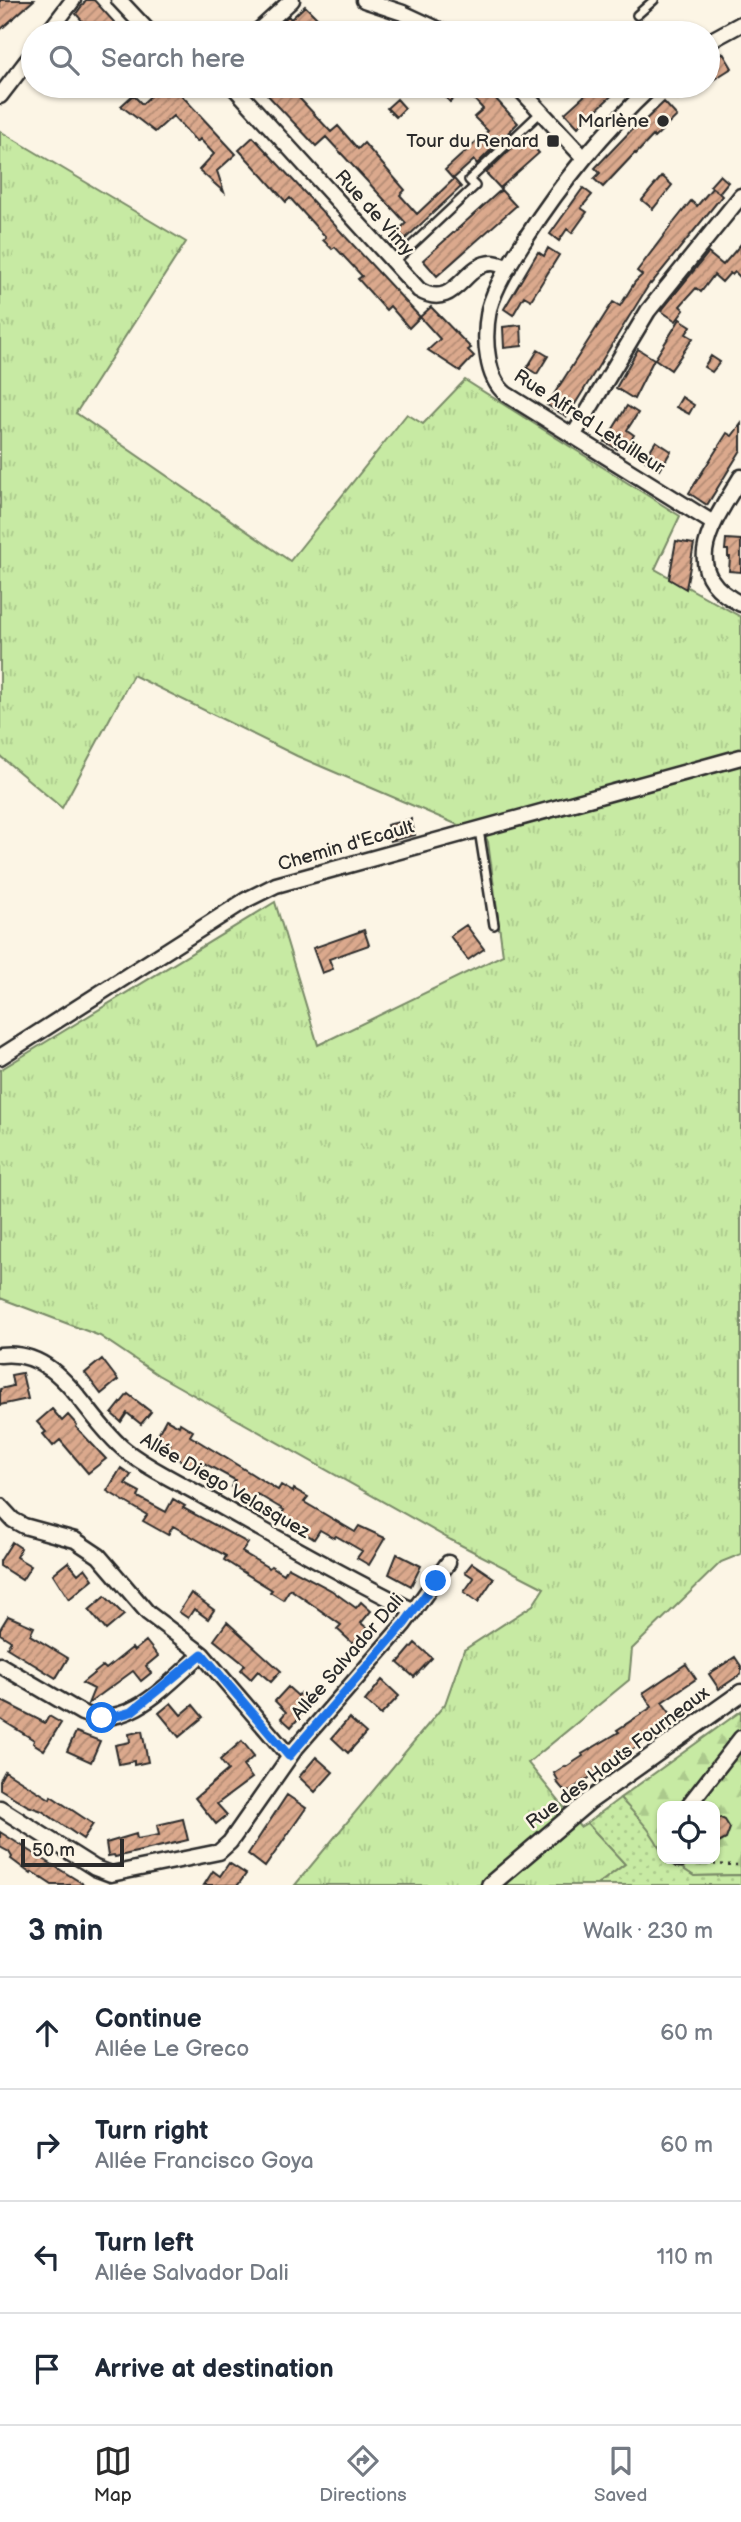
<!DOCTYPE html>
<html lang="en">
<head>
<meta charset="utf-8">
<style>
  :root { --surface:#fff; --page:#f2f2f3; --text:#1f2937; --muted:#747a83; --line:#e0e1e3; --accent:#2b2b2b }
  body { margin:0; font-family:"Balsamiq Sans",sans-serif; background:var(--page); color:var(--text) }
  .controls { position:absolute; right:21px; bottom:21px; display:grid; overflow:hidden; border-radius:14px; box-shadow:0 2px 5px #0004 }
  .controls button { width:63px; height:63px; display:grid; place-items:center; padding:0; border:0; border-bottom:2px solid var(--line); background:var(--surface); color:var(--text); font:35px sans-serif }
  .scale { position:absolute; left:21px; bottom:18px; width:103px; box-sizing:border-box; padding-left:7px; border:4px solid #2b2b2b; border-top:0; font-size:19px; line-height:24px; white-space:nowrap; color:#2b2b2b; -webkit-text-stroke:5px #fcf5e5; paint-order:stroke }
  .stop { position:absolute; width:21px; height:21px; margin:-16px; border:5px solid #1a73e8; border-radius:50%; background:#fff }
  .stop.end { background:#1a73e8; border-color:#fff; box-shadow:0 2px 7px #0008 }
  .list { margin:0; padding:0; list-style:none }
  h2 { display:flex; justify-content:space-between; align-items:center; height:91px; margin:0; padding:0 28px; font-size:30px }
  h2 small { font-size:23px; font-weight:400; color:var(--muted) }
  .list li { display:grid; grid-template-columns:46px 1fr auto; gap:21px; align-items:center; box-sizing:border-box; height:112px; padding:0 28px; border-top:2px solid var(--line) }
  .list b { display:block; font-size:26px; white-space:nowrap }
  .list p { margin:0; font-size:23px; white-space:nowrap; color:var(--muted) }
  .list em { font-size:23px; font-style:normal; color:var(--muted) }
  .icon { flex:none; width:38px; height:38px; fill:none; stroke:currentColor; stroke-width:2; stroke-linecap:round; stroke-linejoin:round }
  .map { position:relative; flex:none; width:741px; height:1885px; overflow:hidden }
  .search { position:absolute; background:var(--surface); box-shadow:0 2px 5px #0004; left:21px; right:21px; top:21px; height:77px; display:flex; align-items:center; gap:18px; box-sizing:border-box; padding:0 24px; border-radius:38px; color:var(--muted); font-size:26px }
  .sheet { height:539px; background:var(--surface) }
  nav { display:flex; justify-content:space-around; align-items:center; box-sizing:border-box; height:98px; border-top:2px solid var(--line); background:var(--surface); font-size:19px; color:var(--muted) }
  nav a { display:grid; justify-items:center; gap:4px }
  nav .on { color:var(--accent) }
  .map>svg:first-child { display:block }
  .grass { fill:url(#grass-tufts); stroke:#798a67; stroke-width:2 }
  .forest { fill:url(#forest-firs); stroke:#798a67; stroke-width:2 }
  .garden { fill:url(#garden-dots); stroke:#798a67; stroke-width:2 }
  .building { fill:url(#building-hatch); stroke:#2b2b2b; stroke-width:2 }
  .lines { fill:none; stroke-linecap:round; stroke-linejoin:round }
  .service-casing { stroke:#2b2b2b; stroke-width:12 }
  .minor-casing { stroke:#2b2b2b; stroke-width:19 }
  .tertiary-casing { stroke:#2b2b2b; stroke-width:21 }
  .path { stroke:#2b2b2b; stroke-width:2.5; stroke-dasharray:2 5; stroke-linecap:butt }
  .service { stroke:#fcf5e5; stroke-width:7 }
  .minor { stroke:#fcf5e5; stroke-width:14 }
  .tertiary { stroke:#fcf5e5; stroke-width:16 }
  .route { stroke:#1a73e8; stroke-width:9 }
  .poi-dot { fill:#2b2b2b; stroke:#fcf5e5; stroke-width:2.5 }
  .labels { text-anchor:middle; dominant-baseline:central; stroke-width:5; stroke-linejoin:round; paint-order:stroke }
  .poi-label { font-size:19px; fill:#2b2b2b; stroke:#fcf5e5; text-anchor:end }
  .street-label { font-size:19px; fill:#2b2b2b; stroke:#fcf5e5 }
</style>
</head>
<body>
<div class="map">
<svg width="741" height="1885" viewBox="0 0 741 1885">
  <defs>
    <pattern id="grass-tufts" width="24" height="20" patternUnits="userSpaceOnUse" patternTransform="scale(1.75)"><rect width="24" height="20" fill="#c7eaa3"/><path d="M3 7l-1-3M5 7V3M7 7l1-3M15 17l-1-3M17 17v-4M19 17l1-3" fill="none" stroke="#abc98c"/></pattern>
    <pattern id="forest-firs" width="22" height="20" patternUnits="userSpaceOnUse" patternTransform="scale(1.75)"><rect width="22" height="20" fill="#c7eaa3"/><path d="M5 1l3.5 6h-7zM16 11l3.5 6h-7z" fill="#abc98c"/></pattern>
    <pattern id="garden-dots" width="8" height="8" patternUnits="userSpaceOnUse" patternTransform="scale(1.75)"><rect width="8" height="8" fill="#c7eaa3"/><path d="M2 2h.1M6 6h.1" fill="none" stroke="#abc98c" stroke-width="1.8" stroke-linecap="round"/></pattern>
    <pattern id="building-hatch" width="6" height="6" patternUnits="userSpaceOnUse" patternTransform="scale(1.75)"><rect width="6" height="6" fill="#dba98d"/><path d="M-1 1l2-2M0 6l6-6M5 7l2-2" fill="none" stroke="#b28a73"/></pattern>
  </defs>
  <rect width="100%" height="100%" fill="#fcf5e5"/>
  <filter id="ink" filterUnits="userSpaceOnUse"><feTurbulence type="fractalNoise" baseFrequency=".0143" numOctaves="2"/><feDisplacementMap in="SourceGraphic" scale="14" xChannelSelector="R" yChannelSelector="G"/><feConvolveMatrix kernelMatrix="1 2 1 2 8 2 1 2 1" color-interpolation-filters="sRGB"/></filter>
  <g filter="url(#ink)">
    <path class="grass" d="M0,131L186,242L76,413L290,561L407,414L423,424L465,380L680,516L655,569L741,617V1554L721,1562L632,1649L629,1680L528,1763L580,1827L587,1823L625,1864L597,1885H295L445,1704L464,1650L533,1605L544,1588L451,1540L158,1375L100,1336L0,1298V1070L275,902L318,1045L503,955L488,842L480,824L458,825L297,756L133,675L62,808L0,756Z"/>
    <path class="forest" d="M741,1711V1875L694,1876L668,1859H715V1806H662V1850L620,1798Z"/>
    <path class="garden" d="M620,1798C633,1813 662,1839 662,1859H668L694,1876L741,1875V1885H597L625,1864L587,1823Z"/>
    <path class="building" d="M0,0H34L0,30Z
      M86,0H94L124,33H93L76,14Z
      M305,6L327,28L321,33H302L295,24L285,33H270L288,16L291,19Z
      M723,53L732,68L708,83V62Z
      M161,86H173L236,154L217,171L224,192L199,170L214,154L200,139L197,142L173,116L155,132L121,106L133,95L142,104Z
      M259,86H288L331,132L338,126L358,149L364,143L405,190L400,195L417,214L454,179L461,187L405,239L398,231L406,223L326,137L316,146Z
      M435,86H452L459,94L450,102Z
      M462,86H484L518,123L477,164L474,160L453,179L445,170L488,131L474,117L483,109Z
      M595,86H622L578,127L565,113Z
      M668,86H695L678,99Z
      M397,99L405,108L396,117L387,108Z
      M664,102L677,116L654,138L653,136L636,154L635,153L603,187L594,179L600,173L595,168L641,120L643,122Z
      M524,136L539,153L500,188L486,173Z
      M253,137L420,317L431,307L471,348L468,350L474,356L460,371L428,350L440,339L420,317L409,328L390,306L386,310L358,279L362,276L335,247L332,249L323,240L326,237L317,228L290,198L286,202L263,176L239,150Z
      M720,175L728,182L719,193L722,196L651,284L650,283L567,417L547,405L613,302L620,306L635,282L642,275L637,271L671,226L691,201L697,206L712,188L719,193L710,186Z
      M662,176L672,185L653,209L642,200Z
      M583,188L592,195L581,208L587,212L572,233L567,229L559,241L550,234Z
      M501,190L516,206L437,276L423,260Z
      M741,244V278L735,272L732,275L730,273L722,282L714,275L701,292L696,288L680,306L684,310L676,321L661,311L708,253L723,265Z
      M548,248L559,255L531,300L524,296L513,315L504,309L538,252L544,256Z
      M680,319L691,326L686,334L693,338L671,370L655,359Z
      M521,325L522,346L504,348L503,327Z
      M638,349L654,359L634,399L616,388Z
      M538,350L548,356L537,374L527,368Z
      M711,356L720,362L712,372L704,367Z
      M682,397L694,405L689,414L676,407Z
      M627,406L638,413L627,430L634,435L627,447L620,443L617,449L605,442Z
      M741,424V450L707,505L689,493L727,433L732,436Z
      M656,441L671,451L660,470L644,460Z
      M726,539L741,540V572L729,571L730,557H728V550H725Z
      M676,541L694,544L686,589L669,579Z
      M411,819L415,835L390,841L387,825Z
      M466,925L484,949L468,960L450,936Z
      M364,930L369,945L329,959L333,969L322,973L313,948Z
      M102,1359L118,1380L101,1394L85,1373Z
      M22,1373L28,1399L0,1405V1389L13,1386L11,1375Z
      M128,1394L151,1412L141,1424L127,1413L121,1422L112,1414Z
      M52,1409L62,1421L68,1415L77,1425L76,1427L106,1459L88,1473L60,1440L53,1446L43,1434L46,1432L37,1422Z
      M166,1419L179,1426L180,1423L193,1431L190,1436L278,1490L281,1485L293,1492L294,1489L308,1497L304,1502L355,1532L359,1526L385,1538L369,1565L357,1558L362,1551L336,1536L334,1538L320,1530L314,1539L280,1517L284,1510L257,1494L252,1502L231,1487L235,1480L204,1463L199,1472L166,1451L170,1444L157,1436Z
      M121,1468L131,1475L125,1484L140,1492L138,1497L166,1512L173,1499L185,1506L183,1508L248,1543L242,1552L269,1568L271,1566L284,1574L288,1567L331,1590L356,1608L361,1602L371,1611L361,1623L373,1633L359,1649L337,1629L341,1625L290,1589L283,1600L270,1592L272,1590L224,1560L226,1556L173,1526L168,1535L143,1521L147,1515L107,1491Z
      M12,1542L21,1548L16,1557L31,1566L22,1580L0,1566V1561Z
      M397,1554L421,1566L411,1586L389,1574Z
      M68,1562L78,1574L85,1568L93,1579L69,1599L53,1574Z
      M472,1563L494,1578L478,1602L464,1592L474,1578L465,1572Z
      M191,1593L214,1610L208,1619L194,1609L188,1618L179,1612Z
      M105,1596L124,1615L106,1630L89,1610Z
      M8,1616L34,1627L30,1635L68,1658L56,1678L7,1648L11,1641L0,1634V1629Z
      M227,1622L281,1671L271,1682L258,1671L251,1679L241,1670L245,1665L214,1640Z
      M146,1641L158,1656L146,1666L151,1673L141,1681L133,1671L88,1704L94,1689L82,1683L103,1666L106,1669L132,1648L134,1651Z
      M415,1643L432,1658L414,1677L398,1663Z
      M735,1657L741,1666V1674L719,1689L709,1674Z
      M686,1664L696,1679L662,1702L676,1721L566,1793L556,1781L558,1780L554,1773L565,1766L566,1767L583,1756L582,1754L587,1751L619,1732L617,1730L652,1707L643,1693Z
      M382,1680L399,1696L381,1715L365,1701Z
      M288,1687L298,1696L300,1693L312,1703L291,1727L281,1718L286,1712L275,1701Z
      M0,1700L45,1723L49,1716L61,1723L44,1750L33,1743L34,1740L0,1719Z
      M171,1703L181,1715L193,1705L203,1717L179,1737L159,1713Z
      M349,1718L366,1733L348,1753L332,1738Z
      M142,1731L148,1762L134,1765V1761L119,1764L115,1745L130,1742L129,1734Z
      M76,1732L100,1741L91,1762L67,1751Z
      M242,1741L254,1756L243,1766L252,1778L217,1804L227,1815L216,1824L195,1798L228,1770L220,1760Z
      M316,1757L333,1772L315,1792L299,1777Z
      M5,1771L50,1799L51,1796L93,1824L83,1839L42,1811L28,1806L0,1789V1780Z
      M287,1795L306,1808L265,1867L248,1854Z
      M715,1815L725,1820L730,1828L726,1839L715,1845Z
      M183,1819L188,1840L115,1857L114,1855L108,1856L106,1843L136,1834L137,1839L159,1835L157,1825Z
      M0,1832L56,1867L85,1885H52L32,1872L31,1874L11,1859L12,1857L9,1852L0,1847Z
      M229,1863L246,1874L238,1885H204L213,1871L220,1876Z"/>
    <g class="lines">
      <defs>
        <path id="service" d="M637,15L654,0
          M393,263L475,186L469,180L541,112
          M479,830L494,925"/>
        <path id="minor" d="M119,0L150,33
          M364,0L403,13L446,33
          M48,33L73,0
          M256,33L292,0
          M708,42L741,24
          M233,86L419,290C455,312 464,263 492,263C498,263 503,266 508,268
          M517,86L584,158
          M652,86C603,132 562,182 526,238C512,260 496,284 489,309C486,325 485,341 488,357C490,371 495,385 506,394L713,523
          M0,96L33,53
          M573,436L648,311L741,196
          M741,477C714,522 675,571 741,604
          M0,1057L246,900L276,885L741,757
          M0,1355C62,1348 84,1417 125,1450C150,1470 181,1483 208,1499C276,1538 344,1576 414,1611
          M0,1506L13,1520L24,1526L75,1540L99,1556L148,1613L202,1654L289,1756
          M0,1665L82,1713C128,1732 170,1681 202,1654
          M688,1806L741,1738
          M0,1808L95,1868L111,1874L219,1852L230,1842L295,1749L404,1624L448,1563
          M679,1859H680"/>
        <path id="tertiary" d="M490,1885L589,1801L741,1693"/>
      </defs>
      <use href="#service" class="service-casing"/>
      <use href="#minor" class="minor-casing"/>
      <use href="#tertiary" class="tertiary-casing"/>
      <path class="path" d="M693,1864L741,1865"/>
      <use href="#service" class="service"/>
      <use href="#minor" class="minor"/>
      <use href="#tertiary" class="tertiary"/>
    </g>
  </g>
  <g class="lines" filter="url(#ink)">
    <path class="route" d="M102,1718L117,1716L131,1712L202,1654L289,1756L404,1624L436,1581"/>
  </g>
  <g class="poi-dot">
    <circle cx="663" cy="121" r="7"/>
    <rect x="546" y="134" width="14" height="14" rx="3.5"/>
  </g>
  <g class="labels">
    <g class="poi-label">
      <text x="649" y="121">Marlène</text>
      <text x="539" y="141">Tour du Renard</text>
    </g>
    <g class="street-label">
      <text transform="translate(374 213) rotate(48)">Rue de Vimy</text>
      <text transform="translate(589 422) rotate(33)">Rue Alfred Letailleur</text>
      <text transform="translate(346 846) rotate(-16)">Chemin d'Ecault</text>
      <text transform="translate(225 1486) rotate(30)">Allée Diego Velasquez</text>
      <text transform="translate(348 1657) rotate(-49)">Allée Salvador Dali</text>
      <text transform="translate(618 1758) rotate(-37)">Rue des Hauts Fourneaux</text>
    </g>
  </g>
</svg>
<div class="controls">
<button><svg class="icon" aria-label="locate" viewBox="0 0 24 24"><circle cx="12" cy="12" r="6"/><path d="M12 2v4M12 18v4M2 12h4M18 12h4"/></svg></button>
</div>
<div class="scale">50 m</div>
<div class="stop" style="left:102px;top:1718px"></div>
<div class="stop end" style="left:436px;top:1581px"></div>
<div class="search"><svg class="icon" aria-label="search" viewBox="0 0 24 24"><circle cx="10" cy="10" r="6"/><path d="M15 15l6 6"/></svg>Search here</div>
</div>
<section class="sheet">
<h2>3 min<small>Walk · 230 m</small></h2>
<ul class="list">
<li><svg class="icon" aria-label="ahead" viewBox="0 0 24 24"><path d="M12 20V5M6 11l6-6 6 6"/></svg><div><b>Continue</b><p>Allée Le Greco</p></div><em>60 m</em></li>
<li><svg class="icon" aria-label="right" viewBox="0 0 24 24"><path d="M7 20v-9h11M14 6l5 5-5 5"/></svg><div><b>Turn right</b><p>Allée Francisco Goya</p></div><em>60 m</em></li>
<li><svg class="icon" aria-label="left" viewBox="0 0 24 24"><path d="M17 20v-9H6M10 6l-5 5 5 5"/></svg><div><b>Turn left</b><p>Allée Salvador Dali</p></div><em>110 m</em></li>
<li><svg class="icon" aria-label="arrive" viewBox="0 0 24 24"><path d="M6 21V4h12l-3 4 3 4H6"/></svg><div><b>Arrive at destination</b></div></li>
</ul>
</section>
<nav>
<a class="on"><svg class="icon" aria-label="map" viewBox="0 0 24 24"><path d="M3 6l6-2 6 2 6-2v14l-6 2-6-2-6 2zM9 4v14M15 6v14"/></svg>Map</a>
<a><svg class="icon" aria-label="directions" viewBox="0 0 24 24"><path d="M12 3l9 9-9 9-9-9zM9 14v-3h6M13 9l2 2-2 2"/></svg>Directions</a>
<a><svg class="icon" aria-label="saved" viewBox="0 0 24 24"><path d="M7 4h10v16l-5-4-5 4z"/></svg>Saved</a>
</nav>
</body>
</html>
